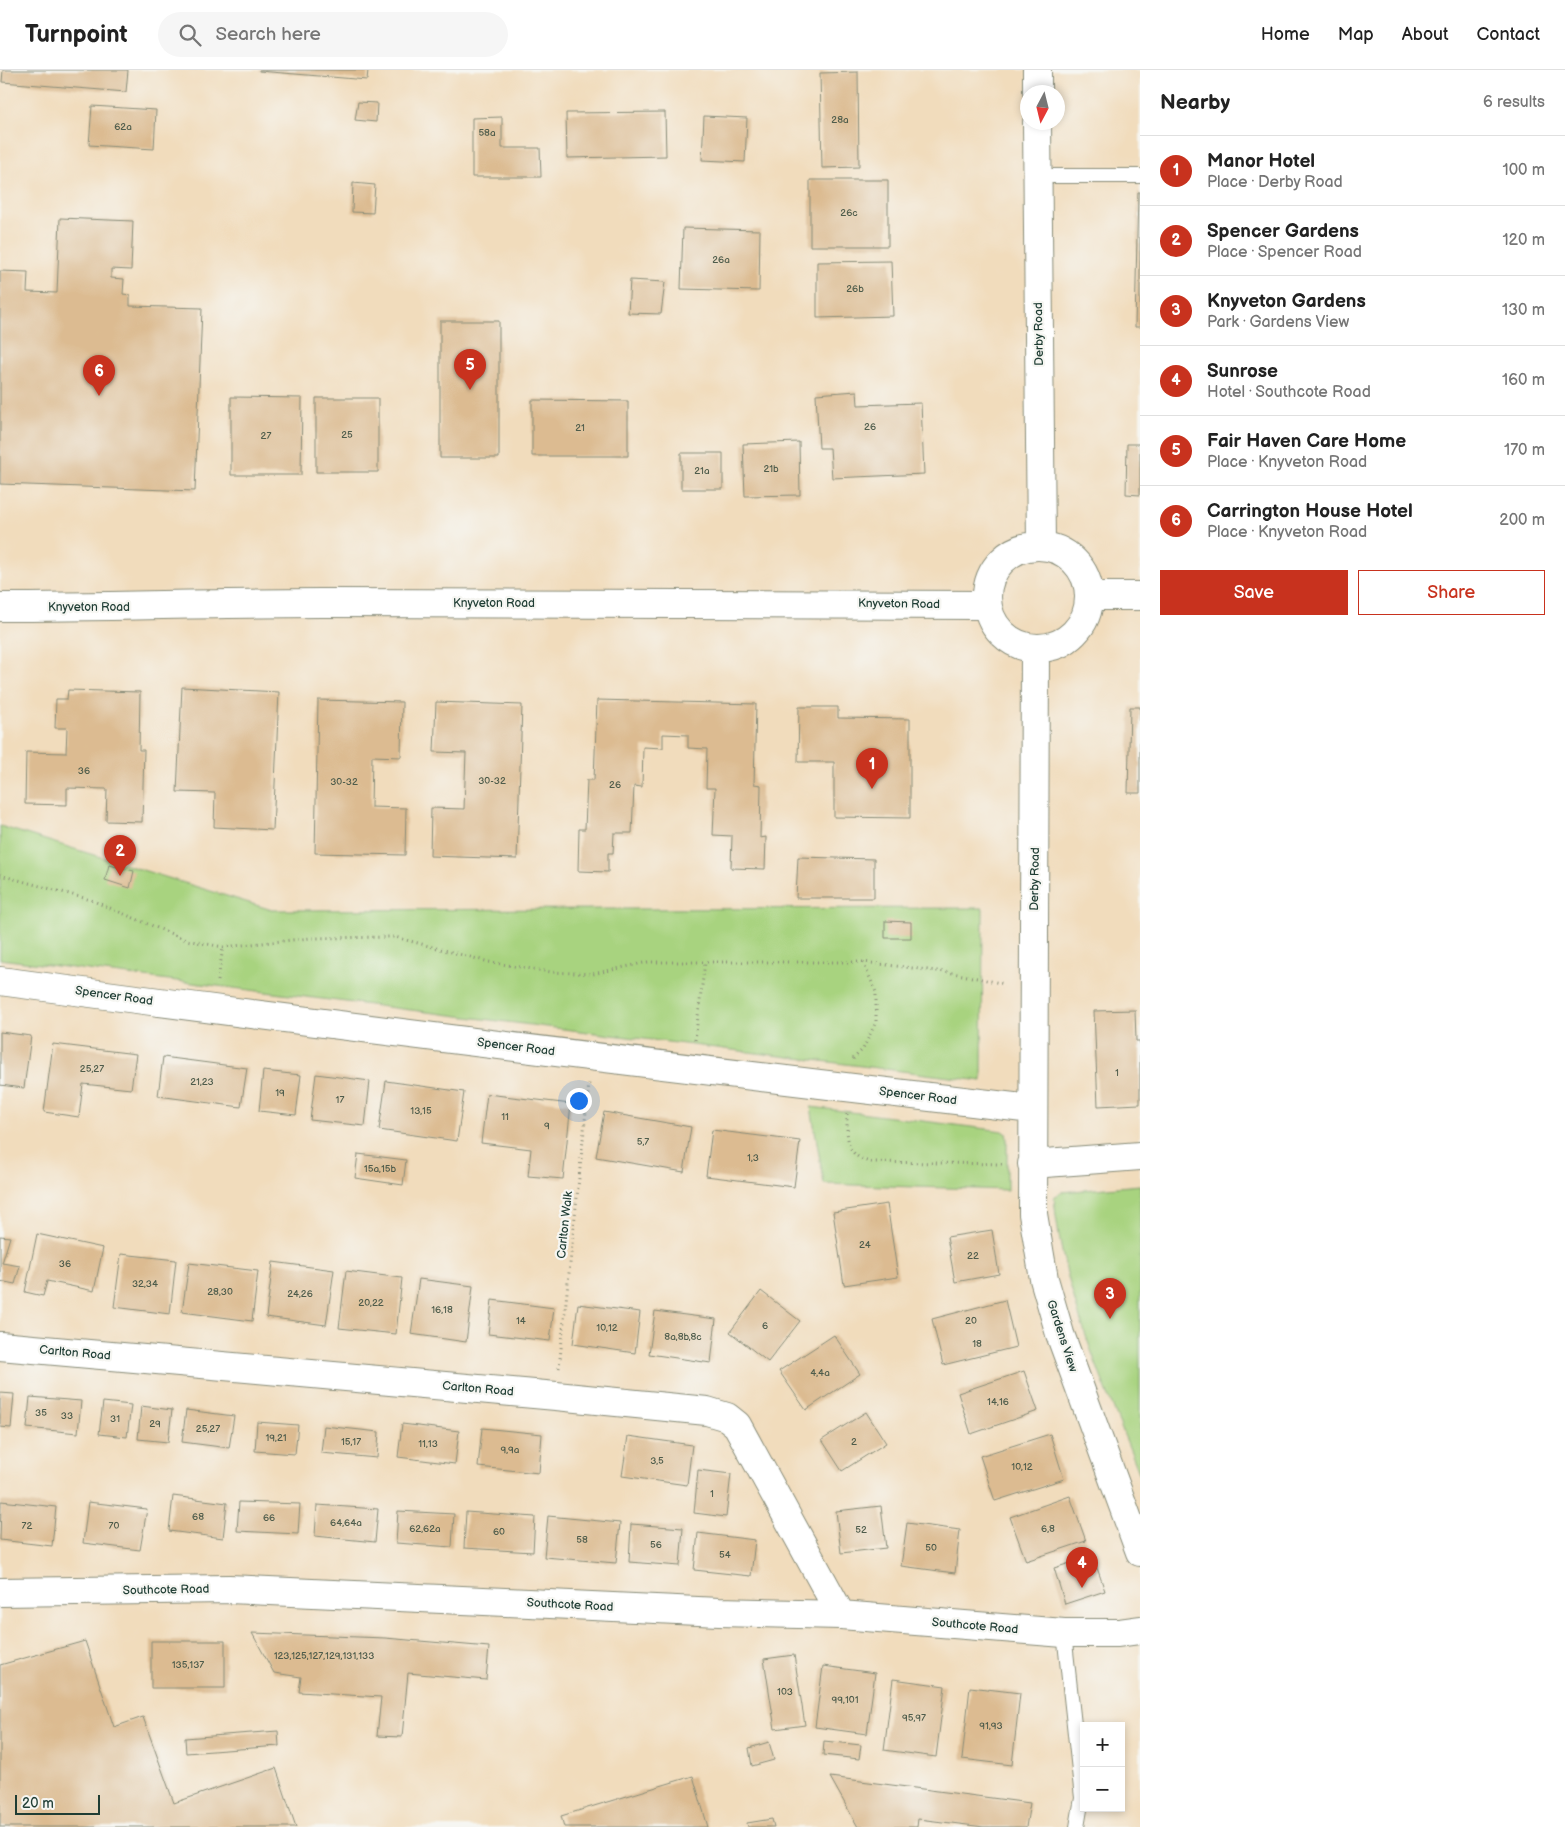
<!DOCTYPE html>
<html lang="en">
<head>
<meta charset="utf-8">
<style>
  :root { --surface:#fff; --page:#f6f6f6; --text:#222; --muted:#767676; --line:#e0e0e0; --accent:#c8321e }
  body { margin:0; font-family:"Balsamiq Sans",sans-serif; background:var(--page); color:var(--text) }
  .controls { position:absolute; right:15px; bottom:15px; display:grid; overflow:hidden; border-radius:0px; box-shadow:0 2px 8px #0003 }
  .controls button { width:45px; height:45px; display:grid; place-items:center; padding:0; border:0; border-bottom:1px solid var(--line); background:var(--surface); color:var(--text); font:25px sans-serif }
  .compass { position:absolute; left:1020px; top:15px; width:45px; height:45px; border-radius:50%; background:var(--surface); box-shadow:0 2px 8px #0003; rotate:187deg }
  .scale { position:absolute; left:15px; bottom:12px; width:85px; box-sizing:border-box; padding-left:5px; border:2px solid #1f3d34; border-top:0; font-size:14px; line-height:18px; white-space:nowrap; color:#1f3d34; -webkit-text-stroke:4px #f6f6f2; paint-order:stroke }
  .you { position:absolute; left:578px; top:1030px; width:18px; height:18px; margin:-12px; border:4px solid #fff; border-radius:50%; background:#1a73e8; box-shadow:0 0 0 8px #1a73e833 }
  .badge { display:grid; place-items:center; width:32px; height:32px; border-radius:50%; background:var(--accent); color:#fff; font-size:16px; font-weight:700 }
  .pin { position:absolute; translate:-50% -41px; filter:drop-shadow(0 1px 2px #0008) }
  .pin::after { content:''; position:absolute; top:26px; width:18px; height:15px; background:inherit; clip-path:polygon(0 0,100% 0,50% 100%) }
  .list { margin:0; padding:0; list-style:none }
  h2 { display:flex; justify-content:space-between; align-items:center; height:65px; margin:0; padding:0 20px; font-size:21px }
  h2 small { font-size:16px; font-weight:400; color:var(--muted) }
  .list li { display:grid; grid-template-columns:32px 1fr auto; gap:15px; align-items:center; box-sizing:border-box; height:70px; padding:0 20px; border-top:1px solid var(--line) }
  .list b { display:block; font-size:19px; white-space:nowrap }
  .list p { margin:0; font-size:16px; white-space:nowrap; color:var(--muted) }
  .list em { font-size:16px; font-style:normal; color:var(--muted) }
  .actions { display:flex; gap:10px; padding:15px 20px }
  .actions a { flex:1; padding:11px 0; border:1px solid var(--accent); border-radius:0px; text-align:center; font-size:18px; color:var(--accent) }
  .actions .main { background:var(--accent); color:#fff }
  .icon { flex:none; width:28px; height:28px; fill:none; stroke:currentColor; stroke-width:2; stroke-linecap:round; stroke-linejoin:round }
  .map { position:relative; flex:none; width:1140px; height:1757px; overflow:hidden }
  header { display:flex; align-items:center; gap:30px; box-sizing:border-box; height:70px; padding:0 25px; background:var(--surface); border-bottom:1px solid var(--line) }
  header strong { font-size:24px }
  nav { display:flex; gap:28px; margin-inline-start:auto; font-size:18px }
  .search { width:350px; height:45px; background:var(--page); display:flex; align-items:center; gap:12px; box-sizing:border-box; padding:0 18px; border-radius:28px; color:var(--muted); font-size:19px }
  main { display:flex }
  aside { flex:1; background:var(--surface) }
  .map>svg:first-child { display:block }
  .green { fill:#a8d37f; stroke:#64885a }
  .building { fill:#dcbb91 }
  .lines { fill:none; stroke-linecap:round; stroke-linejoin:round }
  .lane-casing { stroke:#888c78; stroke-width:16 }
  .street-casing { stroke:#888c78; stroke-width:30 }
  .path { stroke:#888c78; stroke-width:3; stroke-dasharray:1 4; stroke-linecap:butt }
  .lane { stroke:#fff; stroke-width:14 }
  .street { stroke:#fff; stroke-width:28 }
  .labels { text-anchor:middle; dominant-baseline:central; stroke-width:4.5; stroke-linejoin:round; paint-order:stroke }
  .number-label { font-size:10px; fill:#4e5c4b }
  .street-label { font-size:12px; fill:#1f3d34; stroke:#f6f6f2 }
</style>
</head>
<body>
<header>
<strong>Turnpoint</strong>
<div class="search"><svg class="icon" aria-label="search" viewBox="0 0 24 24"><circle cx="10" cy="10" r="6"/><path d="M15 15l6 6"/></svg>Search here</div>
<nav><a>Home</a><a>Map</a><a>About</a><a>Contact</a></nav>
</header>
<main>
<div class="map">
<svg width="1140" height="1757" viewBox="0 0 1140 1757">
  <rect width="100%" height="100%" fill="#f6f6f2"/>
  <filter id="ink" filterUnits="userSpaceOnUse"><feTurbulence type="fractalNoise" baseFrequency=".02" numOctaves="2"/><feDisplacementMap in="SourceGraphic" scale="10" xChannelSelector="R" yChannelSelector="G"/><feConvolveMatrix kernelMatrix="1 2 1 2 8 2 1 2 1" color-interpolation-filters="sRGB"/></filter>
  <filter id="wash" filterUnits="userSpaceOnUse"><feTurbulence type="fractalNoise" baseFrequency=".0096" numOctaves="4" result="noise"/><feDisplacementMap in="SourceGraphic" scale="20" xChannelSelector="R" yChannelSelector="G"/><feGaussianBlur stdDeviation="1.12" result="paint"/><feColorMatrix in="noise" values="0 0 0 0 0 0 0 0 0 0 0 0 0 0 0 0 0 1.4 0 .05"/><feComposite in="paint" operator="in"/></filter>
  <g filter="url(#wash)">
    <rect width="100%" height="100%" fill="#f1dcbc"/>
    <path class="green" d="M0,756L272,840L983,838L982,1011L0,889Z
      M811,1037L1003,1061L1006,1063L1007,1068V1120L824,1114Z
      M1140,1115V1405C1105,1315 1062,1224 1054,1127L1062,1122Z"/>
    <g id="blocks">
      <path class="building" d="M3,0H128L126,22L2,12Z
        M259,0H368L367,10L259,1Z
        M858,2L859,97L822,98L820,3Z
        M358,32L377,33L376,52L355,50Z
        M92,36L156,40L154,79L89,75Z
        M665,42L666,86L567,88L566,43Z
        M704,46L747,48L745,92L702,90Z
        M502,47V78H540L541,107H472V48Z
        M810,110H888V176H810Z
        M353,113L375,115L373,143L352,142Z
        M1138,122H1140V257H1135Z
        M60,148L133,151L131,200L111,199V208L124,209L123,224L130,225V236L202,238L195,421L0,414V201L28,202L27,222L57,223Z
        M683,158L760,160L759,221L681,219Z
        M891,191L893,246L817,248V192Z
        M630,210L665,212L661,244L628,243Z
        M440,251H499V388H440Z
        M857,321L858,335L921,333L924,404L832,408L830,378H819L816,324Z
        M231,327L302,328L301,405H231Z
        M316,328H378V402H316Z
        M532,330L628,331V386H532Z
        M799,372L800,425L745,426L743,374Z
        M1127,374H1140V425L1126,424Z
        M681,383H723V419H681Z
        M182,617L279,622L273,760L214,757L215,723L177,722Z
        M68,620L140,622L139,680H144L142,752L106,751L107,719L67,718V735L25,734L26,682L66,683L67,658H55L56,629H67Z
        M318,630L402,632L401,687L372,686L371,737L406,738L405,785L315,783Z
        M597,630L756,634L754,714L761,715L760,768L766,767L765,799L731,798L732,766L713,765L715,718H706L707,679L688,678V665L663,664V678L643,677L642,717L634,716L632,763H614L613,783H608V802L578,801L579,759H585L587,710H594Z
        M436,632L522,635L517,789L430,786L431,738L464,739L466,683L434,682Z
        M799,637H838V648L910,649V748L834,747V692H798Z
        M1130,637H1140V723H1128Z
        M798,787L874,789V828H796Z
        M109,795L134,801L130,818L105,810Z
        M885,851L911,852V868H885Z
        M1135,940L1136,971H1140V1034L1098,1036L1094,941Z
        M0,962L31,966L24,1018L0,1015Z
        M53,974L136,984L131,1019L83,1014L79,1047L44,1042Z
        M163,987L247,998L241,1037L158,1026Z
        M263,1001L301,1005L296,1045L259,1041Z
        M316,1004L370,1011L365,1056L310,1050Z
        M386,1011L464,1022L457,1071L379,1060Z
        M487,1024L571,1034L563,1109L528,1106L531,1079L481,1073Z
        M604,1042L691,1057L684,1102L596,1087Z
        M712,1060L800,1071L794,1117L706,1106Z
        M358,1084L406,1090L403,1115L355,1108Z
        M887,1134L898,1207L844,1215L833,1142Z
        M992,1160L999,1204L955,1212L947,1167Z
        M37,1164L103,1178L94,1221L47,1211L43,1226L25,1222Z
        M0,1166L10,1167L2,1193L20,1196L15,1214L0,1211Z
        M121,1184L176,1190L170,1244L114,1237Z
        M273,1192L334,1200L326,1255L266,1247Z
        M189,1193L258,1201L252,1251L182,1242Z
        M346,1201L402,1208L396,1264L339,1258Z
        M419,1209L473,1216L466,1272L411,1264Z
        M761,1221L800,1251L768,1292L730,1262Z
        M492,1230L554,1238L550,1271L488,1264Z
        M1005,1230L1016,1277L943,1295L932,1249Z
        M578,1234L640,1242L635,1283L573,1274Z
        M655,1241L716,1249L711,1293L649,1284Z
        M834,1265L860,1304L806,1340L779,1301Z
        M1024,1301L1038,1341L971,1364L958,1323Z
        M0,1323L14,1324L11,1358L0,1357Z
        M30,1327L81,1331L78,1363L27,1358Z
        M103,1332L131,1335L127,1367L99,1364Z
        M141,1336L172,1340L168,1372L138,1369Z
        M186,1340L234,1346L229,1378L182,1372Z
        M866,1342L886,1373L842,1401L822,1370Z
        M257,1352L298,1355L295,1384L255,1381Z
        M402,1354L459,1361L455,1394L398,1387Z
        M324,1356L379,1362L377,1388L321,1383Z
        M482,1358L542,1364L539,1403L478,1397Z
        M1050,1364L1064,1409L995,1431L980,1386Z
        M628,1366L692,1375L687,1415L622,1406Z
        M698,1400L731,1404L726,1447L694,1443Z
        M173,1426L227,1433L223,1468L169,1461Z
        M1070,1426L1086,1471L1026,1491L1010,1447Z
        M1,1431L56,1437L52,1476L0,1470Z
        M88,1432L147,1439L140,1480L83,1473Z
        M239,1432L300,1434L298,1464L237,1461Z
        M317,1435L378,1439L375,1472L315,1466Z
        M881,1436L886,1478L841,1483L836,1441Z
        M398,1441L454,1444L452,1477L396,1473Z
        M466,1442L535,1447L533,1482L464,1478Z
        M548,1446L620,1453L616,1493L544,1487Z
        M907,1453L960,1460L955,1503L901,1496Z
        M631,1454L683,1458L680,1496L629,1492Z
        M698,1463L755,1470L751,1506L694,1500Z
        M1093,1486L1105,1521L1065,1534L1054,1498Z
        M252,1563L385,1568L489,1577L486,1610L408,1603L402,1667L377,1666L381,1627L299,1622L301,1607L274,1603Z
        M85,1571L114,1657L143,1647L174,1733L276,1698L296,1757H0V1595Z
        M151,1571H225V1618H151Z
        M794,1585L805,1655L775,1659L764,1589Z
        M823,1596L875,1603L867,1664L815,1657Z
        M893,1609L945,1616L936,1687L884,1680Z
        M970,1617L1020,1623L1012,1695L962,1689Z
        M278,1661L279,1676L186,1683L185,1668Z
        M824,1671L861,1675L859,1689L823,1685Z
        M769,1672L774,1690L752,1696L749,1678Z
        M693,1706L708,1757H564L561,1746Z
        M830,1707L1030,1733L1026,1757H984L918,1749L917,1757H858Z
        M772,1749L774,1757H748L747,1753Z"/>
    </g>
  </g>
  <g filter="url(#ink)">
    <use href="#blocks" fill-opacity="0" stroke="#888c78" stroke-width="1"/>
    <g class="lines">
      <defs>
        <path id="lane" d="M1037,106H1140
          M1064,1563L1082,1728L1077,1757"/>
        <path id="street" d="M1037,0V22
          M1037,52L1041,476
          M987 527a51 51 0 1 1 102 0a51 51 0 1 1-102 0Z
          M1089,526H1140
          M0,537C108,537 215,533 322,533C544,532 766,533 987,535
          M1035,578L1033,1144L1044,1209L1060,1264L1140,1482
          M0,911C344,957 688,999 1032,1039
          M1032,1094L1140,1086
          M0,1276L556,1326L707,1341L727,1347L737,1355L841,1545
          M0,1522L229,1519L719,1542L841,1545L1064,1563H1118L1140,1560"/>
      </defs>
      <use href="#lane" class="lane-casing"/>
      <use href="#street" class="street-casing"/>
      <path class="path" d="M0,805L91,830L186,870L223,877L311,868L395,867L489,892L551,902L593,904L648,892H863L953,903L1005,914
        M218,911L223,877
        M695,970L705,892
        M853,989L863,979L876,952V922L863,892
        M847,1044C847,1066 845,1086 870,1092L1004,1094
        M559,1298L589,1013"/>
      <use href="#lane" class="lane"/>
      <use href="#street" class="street"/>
    </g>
  </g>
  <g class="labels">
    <g class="number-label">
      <text x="840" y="50">28a</text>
      <text x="123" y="57">62a</text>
      <text x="487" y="63">58a</text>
      <text x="849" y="143">26c</text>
      <text x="721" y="190">26a</text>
      <text x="855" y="219">26b</text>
      <text x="870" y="357">26</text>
      <text x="580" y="358">21</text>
      <text x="347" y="365">25</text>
      <text x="266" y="366">27</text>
      <text x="771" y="399">21b</text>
      <text x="702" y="401">21a</text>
      <text x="84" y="701">36</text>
      <text x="492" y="711">30-32</text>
      <text x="344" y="712">30-32</text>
      <text x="615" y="715">26</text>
      <text x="92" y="999">25,27</text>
      <text x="1117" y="1003">1</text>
      <text x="202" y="1012">21,23</text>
      <text x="280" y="1023">19</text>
      <text x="340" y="1030">17</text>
      <text x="421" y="1041">13,15</text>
      <text x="505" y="1047">11</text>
      <text x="547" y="1056">9</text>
      <text x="643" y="1072">5,7</text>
      <text x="753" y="1088">1,3</text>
      <text x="380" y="1099">15a,15b</text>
      <text x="865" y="1175">24</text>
      <text x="973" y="1186">22</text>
      <text x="65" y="1194">36</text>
      <text x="145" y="1214">32,34</text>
      <text x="220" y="1222">28,30</text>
      <text x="300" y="1224">24,26</text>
      <text x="371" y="1233">20,22</text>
      <text x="442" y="1240">16,18</text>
      <text x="521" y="1251">14</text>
      <text x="971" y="1251">20</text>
      <text x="765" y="1256">6</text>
      <text x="607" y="1258">10,12</text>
      <text x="683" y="1267">8a,8b,8c</text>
      <text x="977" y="1274">18</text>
      <text x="820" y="1303">4,4a</text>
      <text x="998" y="1332">14,16</text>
      <text x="41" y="1343">35</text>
      <text x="67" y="1346">33</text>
      <text x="115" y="1349">31</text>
      <text x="155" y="1354">29</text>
      <text x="208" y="1359">25,27</text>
      <text x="276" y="1368">19,21</text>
      <text x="351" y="1372">15,17</text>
      <text x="854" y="1372">2</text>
      <text x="428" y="1374">11,13</text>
      <text x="510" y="1380">9,9a</text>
      <text x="657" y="1391">3,5</text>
      <text x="1022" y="1397">10,12</text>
      <text x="712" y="1424">1</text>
      <text x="198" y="1447">68</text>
      <text x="269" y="1448">66</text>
      <text x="346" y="1453">64,64a</text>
      <text x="27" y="1456">72</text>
      <text x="114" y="1456">70</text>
      <text x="425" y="1459">62,62a</text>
      <text x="1048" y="1459">6,8</text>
      <text x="861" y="1460">52</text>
      <text x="499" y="1462">60</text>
      <text x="582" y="1470">58</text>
      <text x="656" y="1475">56</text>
      <text x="931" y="1478">50</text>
      <text x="725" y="1485">54</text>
      <text x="324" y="1586">123,125,127,129,131,133</text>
      <text x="188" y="1595">135,137</text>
      <text x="785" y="1622">103</text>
      <text x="845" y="1630">99,101</text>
      <text x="914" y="1648">95,97</text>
      <text x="991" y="1656">91,93</text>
    </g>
    <g class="street-label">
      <text transform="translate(1039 264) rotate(-91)">Derby Road</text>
      <text x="494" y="533">Knyveton Road</text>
      <text transform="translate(899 534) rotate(1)">Knyveton Road</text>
      <text x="89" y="537">Knyveton Road</text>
      <text transform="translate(1035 809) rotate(-89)">Derby Road</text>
      <text transform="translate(114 926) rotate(8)">Spencer Road</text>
      <text transform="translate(516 977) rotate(7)">Spencer Road</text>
      <text transform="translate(918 1026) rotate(7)">Spencer Road</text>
      <text transform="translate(565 1155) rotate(-84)">Carlton Walk</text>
      <text transform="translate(1062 1266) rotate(72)">Gardens View</text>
      <text transform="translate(75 1283) rotate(5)">Carlton Road</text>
      <text transform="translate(478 1319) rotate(5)">Carlton Road</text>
      <text transform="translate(166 1520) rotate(-1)">Southcote Road</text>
      <text transform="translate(570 1535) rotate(3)">Southcote Road</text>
      <text transform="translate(975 1556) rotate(5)">Southcote Road</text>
    </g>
  </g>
</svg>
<div class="controls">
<button>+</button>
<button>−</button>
</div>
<svg class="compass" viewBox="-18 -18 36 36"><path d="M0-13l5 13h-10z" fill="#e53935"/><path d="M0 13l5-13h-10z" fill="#767676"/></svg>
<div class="scale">20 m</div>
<div class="you"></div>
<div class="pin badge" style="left:872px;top:719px">1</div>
<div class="pin badge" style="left:120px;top:806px">2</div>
<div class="pin badge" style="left:1110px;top:1249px">3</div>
<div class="pin badge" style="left:1082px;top:1518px">4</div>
<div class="pin badge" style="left:470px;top:320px">5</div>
<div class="pin badge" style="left:99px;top:326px">6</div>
</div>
<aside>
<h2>Nearby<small>6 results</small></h2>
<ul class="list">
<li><span class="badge">1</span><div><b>Manor Hotel</b><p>Place · Derby Road</p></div><em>100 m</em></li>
<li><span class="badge">2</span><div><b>Spencer Gardens</b><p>Place · Spencer Road</p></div><em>120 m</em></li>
<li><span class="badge">3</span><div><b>Knyveton Gardens</b><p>Park · Gardens View</p></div><em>130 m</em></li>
<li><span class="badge">4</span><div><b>Sunrose</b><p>Hotel · Southcote Road</p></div><em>160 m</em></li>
<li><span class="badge">5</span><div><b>Fair Haven Care Home</b><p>Place · Knyveton Road</p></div><em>170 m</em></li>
<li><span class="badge">6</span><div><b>Carrington House Hotel</b><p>Place · Knyveton Road</p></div><em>200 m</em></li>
</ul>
<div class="actions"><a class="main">Save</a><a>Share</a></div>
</aside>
</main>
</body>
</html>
